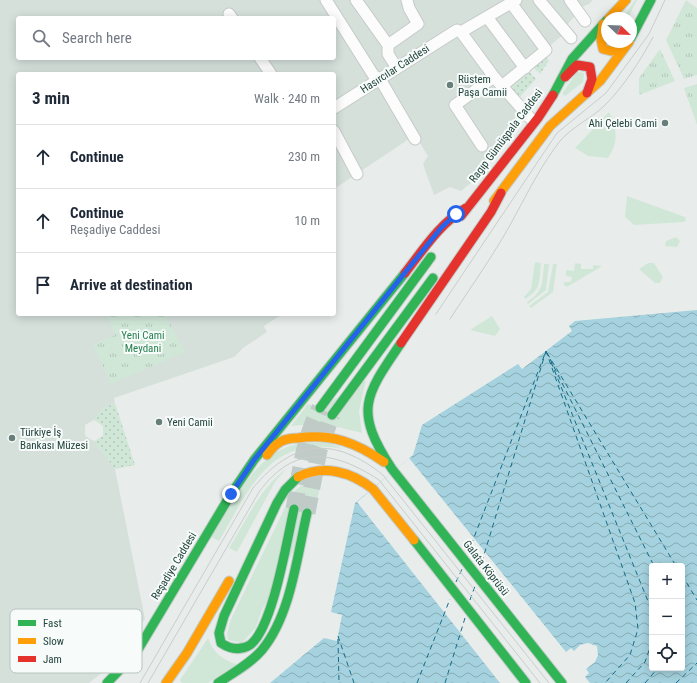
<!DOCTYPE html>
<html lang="en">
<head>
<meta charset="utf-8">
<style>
  :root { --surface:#fff; --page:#f2f2f3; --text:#1f2937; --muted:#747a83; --line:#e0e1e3 }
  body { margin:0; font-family:"Roboto Condensed",sans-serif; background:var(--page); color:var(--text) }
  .controls { position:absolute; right:12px; bottom:12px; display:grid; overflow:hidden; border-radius:4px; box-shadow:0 2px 10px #0003 }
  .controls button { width:36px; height:36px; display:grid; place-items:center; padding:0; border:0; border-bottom:1px solid var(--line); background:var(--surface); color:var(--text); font:20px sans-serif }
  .compass { position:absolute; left:601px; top:12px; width:36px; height:36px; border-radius:50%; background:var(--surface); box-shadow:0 2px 10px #0003; rotate:113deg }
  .stop { position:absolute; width:12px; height:12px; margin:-9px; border:3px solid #2563eb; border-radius:50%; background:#fff }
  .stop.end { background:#2563eb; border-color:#fff; box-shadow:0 1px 4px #0008 }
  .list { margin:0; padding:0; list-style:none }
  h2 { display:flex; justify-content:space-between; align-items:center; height:52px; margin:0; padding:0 16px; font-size:17px }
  h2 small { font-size:13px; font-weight:400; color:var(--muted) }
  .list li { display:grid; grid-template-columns:26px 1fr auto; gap:12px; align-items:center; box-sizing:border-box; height:64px; padding:0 16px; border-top:1px solid var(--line) }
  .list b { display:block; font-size:15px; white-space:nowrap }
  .list p { margin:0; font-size:13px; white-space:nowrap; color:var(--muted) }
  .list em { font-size:13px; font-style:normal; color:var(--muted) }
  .icon { flex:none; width:22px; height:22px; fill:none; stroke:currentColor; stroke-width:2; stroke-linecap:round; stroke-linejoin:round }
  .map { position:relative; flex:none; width:697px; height:683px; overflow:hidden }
  .search { position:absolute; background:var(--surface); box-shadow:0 2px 10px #0003; left:16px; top:16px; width:320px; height:44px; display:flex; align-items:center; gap:10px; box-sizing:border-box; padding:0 14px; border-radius:4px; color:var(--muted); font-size:15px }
  .panel { position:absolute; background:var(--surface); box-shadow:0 2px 10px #0003; left:16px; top:72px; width:320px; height:244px; border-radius:4px }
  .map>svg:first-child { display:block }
  .built { fill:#d5e0db; fill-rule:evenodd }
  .grass { fill:#d0e7d8 }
  .park { fill:url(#park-tufts) }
  .garden { fill:url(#garden-dots) }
  .water { fill:url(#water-waves); fill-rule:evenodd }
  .pier { fill:#e8edeb }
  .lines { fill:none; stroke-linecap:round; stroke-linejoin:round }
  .ferry { stroke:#146c87; stroke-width:1; stroke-dasharray:5 4; stroke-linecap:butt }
  .primary-tunnel { stroke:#c0cbc8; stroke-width:17; stroke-dasharray:17 8; stroke-linecap:butt }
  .street-casing { stroke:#c5cac8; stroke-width:13 }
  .fast-casing { stroke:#c2ccca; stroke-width:11 }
  .slow-casing { stroke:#c2ccca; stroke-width:11 }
  .jam-casing { stroke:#c2ccca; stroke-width:11 }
  .street { stroke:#fcfcfc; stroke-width:11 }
  .fast { stroke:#30b455; stroke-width:9 }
  .slow { stroke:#ff9f0a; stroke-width:9 }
  .jam { stroke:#e5322d; stroke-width:9 }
  .tram { stroke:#c9cdcc; stroke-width:1 }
  .route { stroke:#2563eb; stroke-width:5 }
  .poi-dot { fill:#677f7a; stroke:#f7fbf9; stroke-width:1.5 }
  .labels { text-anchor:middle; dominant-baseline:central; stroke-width:4; stroke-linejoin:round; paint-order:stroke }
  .street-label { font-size:11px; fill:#22443d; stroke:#f7fbf9 }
  .poi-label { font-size:11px; fill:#22443d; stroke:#f7fbf9; text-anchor:start }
  .park-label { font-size:11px; fill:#278050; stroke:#f7fbf9 }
  .key { fill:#f7fbf9; stroke:#b7c4c1; stroke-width:1 }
  .key-label { font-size:11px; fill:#22443d }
</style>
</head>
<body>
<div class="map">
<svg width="697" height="683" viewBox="0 0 697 683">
  <defs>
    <pattern id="park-tufts" width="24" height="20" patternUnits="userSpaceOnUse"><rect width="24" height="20" fill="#d0e7d8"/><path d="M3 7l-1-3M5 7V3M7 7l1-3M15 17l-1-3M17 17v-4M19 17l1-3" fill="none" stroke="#b2c7ba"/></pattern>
    <pattern id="garden-dots" width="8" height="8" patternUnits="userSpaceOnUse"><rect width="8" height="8" fill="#d0e7d8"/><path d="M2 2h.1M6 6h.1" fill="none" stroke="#b2c7ba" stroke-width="1.8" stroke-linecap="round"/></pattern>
    <pattern id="water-waves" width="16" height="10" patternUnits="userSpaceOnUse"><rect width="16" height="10" fill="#a5d2de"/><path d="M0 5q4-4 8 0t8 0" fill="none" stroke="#86acb5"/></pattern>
  </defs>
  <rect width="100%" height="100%" fill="#e8edeb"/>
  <path class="built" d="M0,0H593L589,4L584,6L563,29L565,33L500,88L518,114L520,113L516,127L483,173L461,191L450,187L434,195L423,164L428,156L415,135L334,189V74H18V314L281,315L264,326L267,332L243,348L234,357L114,398L115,403L104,408L94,420L85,425V436L94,441L115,469L145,619L110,666L89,683H0ZM18,18H334V58H18Z"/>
  <path class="grass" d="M635,0H637L628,18H623Z
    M577,72L584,73L583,82L565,96L562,94Z
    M609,112C617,128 619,142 608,158L588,156L575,148Z
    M627,196L685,217L686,220L684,222L634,225L625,217Z
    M676,237L680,241L677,247L665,246L666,241Z
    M535,262L541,263C539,281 542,289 525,299L524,297L531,289Z
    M575,263L581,264V269H593V265L602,266L567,287L564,285V282H571L572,277L566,276V270L574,271Z
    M648,263H654L663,277L660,283H655L639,269Z
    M544,264H549L546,290L528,304L527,302C544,291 542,283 544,264Z
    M553,264H557L553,292L531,308L529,306L548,292Z
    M492,316L500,329L495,336L470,330Z
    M366,380L359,411L362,433L322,423L291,426L308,404L320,408Z
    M329,443L344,449C269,435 251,487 219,541L211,537C232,505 257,449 299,444C308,442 319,443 329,443Z
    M286,469L275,482L237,552L229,548C246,521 260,488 286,469Z
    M322,479L314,513L261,612L256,627L242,643L228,640L227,634L231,619L292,493L306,482Z
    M208,638C214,654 223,660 239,665L208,683H182L180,680Z"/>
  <path class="park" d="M686,0L697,8V75L684,79L666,40Z
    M660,49L675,81L639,95V78Z
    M697,84V125L684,88Z
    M107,314H165L185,352L111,384L93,345L115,335Z"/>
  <path class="garden" d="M545,56L549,61L540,74L533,67Z
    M528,70L536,79L520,97L509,86Z
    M115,403L135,465L115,469L94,441L103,436V426L94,420L104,408Z"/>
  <path class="water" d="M697,310V683H270L324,638L337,641L342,615L331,612L355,503L413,455L422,425L518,364L522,369L572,331L569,326L575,321ZM652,566H682V668H652Z"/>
  <path class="pier" d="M409,458L566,652L571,648L574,651L580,645L588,643L597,646L598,655L595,662L586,669L589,673L585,677L590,683H500L357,502Z"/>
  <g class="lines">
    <path class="ferry" d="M546,351L635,603L638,629L630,655L605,683
      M547,353L676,566
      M550,359L654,566
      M551,362L652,611
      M468,553L546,351L480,568
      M682,575L697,600
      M456,582L462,569
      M470,600L475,586
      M338,636L354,683
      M338,639L339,683
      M417,683L450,599
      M445,683L465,618
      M626,683L645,662L652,642
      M645,683L658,668
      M676,683L697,663"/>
    <path class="primary-tunnel" d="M294,509C300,475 303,440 320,408
      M307,513L319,450L332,415"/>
    <defs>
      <path id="street" d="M326,0L374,76L380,79L415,139
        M356,0L388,45V54L397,68
        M539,0L571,38
        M570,0L585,21
        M229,14L232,18
        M487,17L525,68
        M461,32L494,77L530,118
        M388,45L418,24L409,8L407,0
        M260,58L271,74
        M502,86L546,50L511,3
        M334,108L457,30L461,32L516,0
        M334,131L357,174
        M482,146L455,105L494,77"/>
      <path id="fast" d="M631,38L651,0
        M553,95L572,59L607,20
        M401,343C364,397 354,411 392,469L562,683
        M320,408L431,257
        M332,415L433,278
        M294,509C287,539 273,628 250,645C240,651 230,649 221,643L219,633L224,616L277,503L285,490L298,477
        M414,540L526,683
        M107,683L136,653L231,494L254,460L405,273
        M218,683C233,673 250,664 262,650C291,615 297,556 307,513"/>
      <path id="slow" d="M609,18L626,0
        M603,24L601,39L603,49L611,51L626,46
        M494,201L550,126L600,81L629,42
        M267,455C270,451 273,447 277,444C283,439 291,438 298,438C331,433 357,443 384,462
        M298,477C324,464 351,472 373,489L414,540
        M166,683L187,653L229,581"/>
      <path id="jam" d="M565,77L577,65L590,67L592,79L587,93
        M461,216L538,118L553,95
        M405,273C423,250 440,223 466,208
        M401,343L491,212L501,193"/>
    </defs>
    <use href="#street" class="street-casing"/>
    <use href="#fast" class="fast-casing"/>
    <use href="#slow" class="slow-casing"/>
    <use href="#jam" class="jam-casing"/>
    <use href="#street" class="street"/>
    <use href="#fast" class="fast"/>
    <use href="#slow" class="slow"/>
    <use href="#jam" class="jam"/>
    <path class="tram" d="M436,314L557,133L606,93L649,34L665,0
      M450,319C472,285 496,252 515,216C529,190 542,164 560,141C572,127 590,119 603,107C622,89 641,60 653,37
      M140,683L253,488C294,439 334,436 383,475L549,683
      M148,683L259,492C294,444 333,450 379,480L540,683"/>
  </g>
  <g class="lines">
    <path class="route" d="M231,494L254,460L441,228L456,214"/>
  </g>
  <g class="poi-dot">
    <circle cx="450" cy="85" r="4"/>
    <circle cx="665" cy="123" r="4"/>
    <circle cx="159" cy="422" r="4"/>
    <circle cx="12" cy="438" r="4"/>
  </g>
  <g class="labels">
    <g class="street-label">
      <text transform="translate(395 69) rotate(-33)">Hasırcılar Caddesi</text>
      <text transform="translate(506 136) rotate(-53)">Ragıp Gümüşpala Caddesi</text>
      <text transform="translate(174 566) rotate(-59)">Reşadiye Caddesi</text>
      <text transform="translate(486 568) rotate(52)">Galata Köprüsü</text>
    </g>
    <g class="poi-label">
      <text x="458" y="79">Rüstem<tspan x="458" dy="13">Paşa Camii</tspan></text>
      <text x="657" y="123" text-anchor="end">Ahi Çelebi Cami</text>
      <text x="167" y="422">Yeni Camii</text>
      <text x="20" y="432">Türkiye İş<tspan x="20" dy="13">Bankası Müzesi</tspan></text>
    </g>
    <g class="park-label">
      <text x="143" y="335">Yeni Cami<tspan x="143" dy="13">Meydani</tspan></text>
    </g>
  </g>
  <rect x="10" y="609" width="132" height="64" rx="6" class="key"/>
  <rect x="18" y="620" width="18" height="6" fill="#30b455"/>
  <rect x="18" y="638" width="18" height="6" fill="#ff9f0a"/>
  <rect x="18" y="656" width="18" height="6" fill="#e5322d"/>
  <g class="key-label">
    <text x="43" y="627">Fast</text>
    <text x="43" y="645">Slow</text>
    <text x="43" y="663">Jam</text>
  </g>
</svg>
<div class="controls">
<button>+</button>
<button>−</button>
<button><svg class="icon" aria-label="locate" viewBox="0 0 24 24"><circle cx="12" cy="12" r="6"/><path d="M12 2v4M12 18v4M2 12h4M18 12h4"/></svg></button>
</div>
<svg class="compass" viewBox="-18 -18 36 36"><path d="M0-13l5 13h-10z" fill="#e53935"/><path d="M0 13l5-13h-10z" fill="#747a83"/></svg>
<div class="stop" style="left:456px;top:214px"></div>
<div class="stop end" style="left:231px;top:494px"></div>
<div class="search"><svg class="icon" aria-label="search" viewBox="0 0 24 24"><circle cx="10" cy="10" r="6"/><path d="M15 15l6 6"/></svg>Search here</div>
<section class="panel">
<h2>3 min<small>Walk · 240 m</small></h2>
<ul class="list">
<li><svg class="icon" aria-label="ahead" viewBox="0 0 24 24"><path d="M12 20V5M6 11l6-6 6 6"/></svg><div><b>Continue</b></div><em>230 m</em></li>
<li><svg class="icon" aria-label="ahead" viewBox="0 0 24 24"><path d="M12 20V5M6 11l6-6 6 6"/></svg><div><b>Continue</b><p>Reşadiye Caddesi</p></div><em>10 m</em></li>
<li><svg class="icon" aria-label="arrive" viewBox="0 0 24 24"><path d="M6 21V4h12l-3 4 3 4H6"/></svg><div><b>Arrive at destination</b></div></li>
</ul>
</section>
</div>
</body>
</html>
